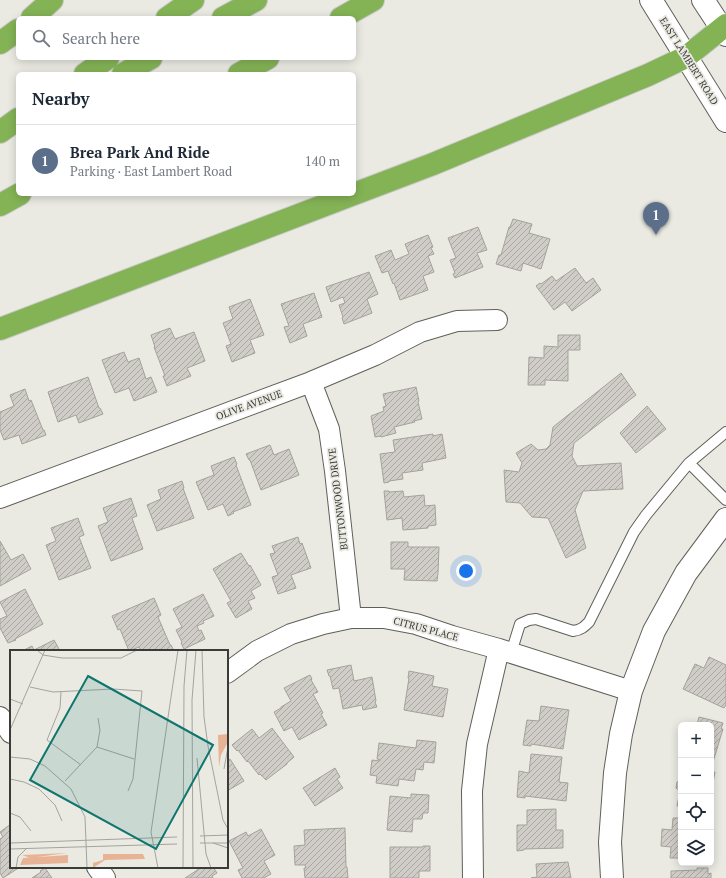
<!DOCTYPE html>
<html lang="en">
<head>
<meta charset="utf-8">
<style>
  :root { --surface:#fff; --page:#f2f2f3; --text:#1f2937; --muted:#747a83; --line:#e0e1e3; --accent:#b45309 }
  body { margin:0; font-family:"PT Serif",serif; background:var(--page); color:var(--text) }
  .controls { position:absolute; right:12px; bottom:12px; display:grid; overflow:hidden; border-radius:6px; box-shadow:0 2px 10px #0003 }
  .controls button { width:36px; height:36px; display:grid; place-items:center; padding:0; border:0; border-bottom:1px solid var(--line); background:var(--surface); color:var(--text); font:20px sans-serif }
  .you { position:absolute; left:466px; top:571px; width:14px; height:14px; margin:-10px; border:3px solid #fff; border-radius:50%; background:#1a73e8; box-shadow:0 0 0 6px #1a73e833 }
  .badge { display:grid; place-items:center; width:26px; height:26px; border-radius:50%; background:var(--accent); color:#fff; font-size:13px; font-weight:700 }
  .pin { position:absolute; translate:-50% -33px; filter:drop-shadow(0 1px 2px #0008) }
  .pin::after { content:''; position:absolute; top:21px; width:14px; height:12px; background:inherit; clip-path:polygon(0 0,100% 0,50% 100%) }
  .list { margin:0; padding:0; list-style:none }
  h2 { display:flex; justify-content:space-between; align-items:center; height:52px; margin:0; padding:0 16px; font-size:17px }
  h2 small { font-size:13px; font-weight:400; color:var(--muted) }
  .list li { display:grid; grid-template-columns:26px 1fr auto; gap:12px; align-items:center; box-sizing:border-box; height:72px; padding:0 16px; border-top:1px solid var(--line) }
  .list b { display:block; font-size:15px; white-space:nowrap }
  .list p { margin:0; font-size:13px; white-space:nowrap; color:var(--muted) }
  .list em { font-size:13px; font-style:normal; color:var(--muted) }
  .icon { flex:none; width:22px; height:22px; fill:none; stroke:currentColor; stroke-width:2; stroke-linecap:round; stroke-linejoin:round }
  .map { position:relative; flex:none; width:726px; height:878px; overflow:hidden }
  .search { position:absolute; background:var(--surface); box-shadow:0 2px 10px #0003; left:16px; top:16px; width:340px; height:44px; display:flex; align-items:center; gap:10px; box-sizing:border-box; padding:0 14px; border-radius:6px; color:var(--muted); font-size:15px }
  .panel { position:absolute; background:var(--surface); box-shadow:0 2px 10px #0003; left:16px; top:72px; width:340px; height:124px; border-radius:6px }
  .map>svg:first-child { display:block }
  .building { fill:url(#building-hatch); stroke:#a5a19b }
  .lines { fill:none; stroke-linecap:round; stroke-linejoin:round }
  .lane-casing { stroke:#60605a; stroke-width:12 }
  .street-casing { stroke:#60605a; stroke-width:22 }
  .secondary-casing { stroke:#60605a; stroke-width:24 }
  .highway-casing { stroke:#c8c8c7; stroke-width:24 }
  .lane { stroke:#fff; stroke-width:10 }
  .street { stroke:#fff; stroke-width:20 }
  .secondary { stroke:#fff; stroke-width:22 }
  .highway { stroke:#84b356; stroke-width:22 }
  .labels { text-anchor:middle; dominant-baseline:central; stroke-width:3.5; stroke-linejoin:round; paint-order:stroke }
  .street-label { font-size:10px; fill:#3b3b38; stroke:#eaeae3 }
  .inset-road { fill:none; stroke:#a4a49f; stroke-width:1 }
  .view { fill:#0f766e; fill-opacity:0.15; stroke:#0f766e; stroke-width:2 }
  .inset-edge { fill:none; stroke:#3b3b38; stroke-width:2 }
</style>
</head>
<body>
<div class="map">
<svg width="726" height="878" viewBox="0 0 726 878">
  <defs>
    <pattern id="building-hatch" width="6" height="6" patternUnits="userSpaceOnUse"><rect width="6" height="6" fill="#d0ccc7"/><path d="M-1 1l2-2M0 6l6-6M5 7l2-2" fill="none" stroke="#aaa7a3"/></pattern>
  </defs>
  <rect width="100%" height="100%" fill="#eaeae3"/>
  <path class="building" d="M513,219L532,224L529,233L550,239L541,269L523,263L521,271L496,264L499,255H501L509,227H510Z
    M478,227L487,250L477,253L483,267L455,278L453,274L455,273L450,260L456,258L448,238Z
    M428,235L433,247L431,248L434,254L428,256L434,272L423,276L428,290L400,300L394,283L393,284L388,271L382,273L375,256L391,250L395,260L409,254L405,244Z
    M575,268L586,283L593,278L601,290L572,311L565,302L554,310L536,286L540,283L541,284L552,276L556,281Z
    M369,272L378,294L367,299L372,313L344,324L342,318L343,317L339,305L345,303L343,297L331,302L326,287Z
    M314,293L322,317L303,324L307,336L290,343L284,327L289,326L281,304Z
    M250,299L264,335L250,340L255,353L232,362L226,346L231,344L223,323L233,319L229,307Z
    M170,328L175,339L194,332L205,361L187,368L191,376L167,386L163,376H165L154,347H155L151,335Z
    M558,335H580V350H568V381L545,380V385H528L529,357L544,358V346L558,347Z
    M124,352L128,362L139,358L146,379L151,377L157,392L134,401L129,388L115,393L102,360Z
    M621,373L636,395L574,443L572,456L577,466L621,463L623,489L583,491L575,510L586,548L566,558L548,518L532,517L520,503L506,502L504,470L519,472L522,463L516,453L531,444L538,450L546,449L550,445L553,427Z
    M88,377L99,408H100L103,414L79,423L76,415L58,422L48,392Z
    M416,387L419,401L418,402L422,419L414,421L415,422L394,427L396,433L381,437V436L375,437L371,416L384,411L383,407L386,406L383,394Z
    M25,389L29,401L31,400L43,430H44L46,435L22,444L19,435L4,440L0,430V412L14,406L10,395Z
    M647,406L666,429L636,453L620,433Z
    M433,434V436L442,434L446,458L422,463L423,470L402,473L403,479L389,481V482L384,483L380,454L395,452L393,440Z
    M270,445L274,455L289,449L299,475L261,490L250,460H249L246,454Z
    M234,457L237,464L236,465L251,505L233,512L234,513L228,516L223,504L208,510L196,482L214,475L211,466Z
    M182,481L184,488H183L194,518L157,531L147,505L161,499L158,490Z
    M384,491H389V492L403,491L404,497L424,495L425,506L435,505L436,525L428,526V528L403,530L402,518L387,520Z
    M131,498L137,516L132,518L143,549L111,561L98,526L108,522L103,508Z
    M78,518L84,535L79,537L91,568L59,580L46,545L56,541L51,528Z
    M298,537L300,544L302,543L311,568L291,575L296,588L278,594L272,577L278,575L270,554L275,553L272,546Z
    M0,541L11,560L23,554L31,569L0,586Z
    M391,542H408V547H439L438,573L437,581L404,580L405,569H391Z
    M241,553L249,566L250,565L261,585L251,591L255,598L248,601L252,609L236,618L227,603L231,601L213,569Z
    M25,589L43,624L15,639L16,640L8,643L0,628V619L7,616L0,602Z
    M203,594L214,616L203,621L204,623L197,626L199,631L201,630L205,639L184,649L181,643L182,642L176,630L182,627L173,609Z
    M154,598L161,615L158,617L170,645H171L173,649L169,651H141L139,647L129,651L120,629L118,630L112,616Z
    M54,640L60,651H22L32,646L34,650Z
    M709,657L726,665V705L724,708L683,689L695,664L704,668Z
    M351,665L354,681L372,677L376,701L375,702L377,707L363,710L362,705L343,709L339,688L333,689L330,676H329L327,670Z
    M409,671L434,676L432,686L448,689L443,717L404,710L409,678H408Z
    M310,675L312,679L311,680L318,692L313,694L323,713L321,714L327,725L299,740L292,727L284,731L274,712L281,708V707L291,701L284,688Z
    M541,706L569,710L563,749L531,744V746L523,745L527,720L539,721Z
    M699,717L723,723L721,729H723L712,765L711,764V725H697Z
    M272,728L294,757L287,763V764L266,780L260,774L259,775L248,761L247,762L238,750L237,751L232,745L252,729L259,738Z
    M417,740L436,742L434,763L424,762L423,770L416,769L414,781L399,779L398,786L376,783L377,776L370,775L372,760L380,761V760L377,759L379,743L416,748Z
    M531,754L562,757L559,782L568,783L566,801L525,796V798L517,797L519,771L529,773Z
    M230,759L244,781L227,791V761Z
    M335,768L340,777L337,779L343,788L315,806L303,788Z
    M711,772H715L711,794Z
    M681,780V807L677,806L680,791L676,788L677,782Z
    M411,794L429,795L428,813H423L422,819H413L412,832L387,830L390,796L411,798Z
    M556,809V830H563V848L524,849V850L517,851V825H527V810Z
    M673,818H681V858H670L671,847L661,846L662,829L672,830Z
    M11,824V867H20L3,878L0,873V839L3,837L0,832Z
    M345,828L346,867H347L348,878H305L304,868H306L305,865H295L294,846L305,845L304,830Z
    M261,829L275,855L264,861L271,874L264,878H242L238,870L243,868L229,841L246,832L248,836Z
    M423,846H430V871H419V878H390V847H423Z
    M568,862L571,878H531L537,877L536,864Z
    M202,867H213L217,873L212,876L213,878H185Z
    M45,868L52,878H32L41,872L40,871Z
    M697,868H708V874L711,873V878H671V871L697,870Z"/>
  <g class="lines">
    <defs>
      <path id="lane" d="M689,463L726,432
        M511,653L520,624L529,620L536,619L573,631C581,630 584,627 589,622L634,532L646,515L689,463L726,500"/>
      <path id="street" d="M311,382L329,429L335,471L351,618
        M0,498L311,382L375,355L420,332L457,321L497,320
        M227,673L257,651L291,634L323,624L351,618H384L416,624L452,636L499,649L631,691
        M0,717L11,733
        M97,867L105,878
        M473,878L472,791L477,744L499,649"/>
      <path id="secondary" d="M651,0L726,121
        M703,0L726,35
        M612,878L610,842L615,773L621,734L631,691L654,631L686,573L726,519"/>
      <path id="highway" d="M32,18L52,0
        M167,18L193,0
        M223,18L256,0
        M341,18L373,0
        M0,43L18,30
        M85,74L108,58
        M123,74L151,58
        M239,74L268,58
        M0,132L18,119
        M354,194L433,164L648,75L686,57L726,25
        M0,205L20,194
        M0,329L354,194"/>
    </defs>
    <use href="#lane" class="lane-casing"/>
    <use href="#street" class="street-casing"/>
    <use href="#secondary" class="secondary-casing"/>
    <use href="#highway" class="highway-casing"/>
    <use href="#lane" class="lane"/>
    <use href="#street" class="street"/>
    <use href="#secondary" class="secondary"/>
    <use href="#highway" class="highway"/>
  </g>
  <g class="labels">
    <g class="street-label">
      <text transform="translate(689 61) rotate(58)">EAST LAMBERT ROAD</text>
      <text transform="translate(249 405) rotate(-20)">OLIVE AVENUE</text>
      <text transform="translate(338 499) rotate(-97)">BUTTONWOOD DRIVE</text>
      <text transform="translate(426 629) rotate(15)">CITRUS PLACE</text>
    </g>
  </g>
  <g transform="translate(10 650)">
    <rect width="218" height="218" fill="#eaeae3"/>
    <path d="M218,84V92L211,105L209,117L208,85ZM57,203L20,208L12,205ZM93,204H133L135,209L95,210L83,218V213L93,210ZM58,205V213L10,215L13,208Z" fill="#e8b395"/>
    <path class="inset-road" d="M27,0L33,5L52,8H111L127,0M192,0L194,67L198,96L213,170L218,179M20,37L43,42L103,39L132,41L123,129L118,141M51,42L50,58L37,90L71,115M0,49L13,54M0,80L35,0M87,97L124,109M0,107L20,109L35,116L61,139L75,167L77,218M187,108L196,204L201,218M214,119L218,97M0,129L14,132L29,139L45,155L52,171M55,131L87,97L90,80L88,68M0,163L10,167L21,181M190,186L218,185M0,193L167,187M190,193H218M203,193L218,198M0,199L167,194M6,218L8,207L16,199M148,218L141,182L168,0M173,218L174,36L177,0M183,218L182,50L186,0"/>
    <path class="view" d="M78,26L203,95L146,199L20,130Z"/>
    <rect width="218" height="218" class="inset-edge"/>
  </g>
</svg>
<div class="controls">
<button>+</button>
<button>−</button>
<button><svg class="icon" aria-label="locate" viewBox="0 0 24 24"><circle cx="12" cy="12" r="6"/><path d="M12 2v4M12 18v4M2 12h4M18 12h4"/></svg></button>
<button><svg class="icon" aria-label="layers" viewBox="0 0 24 24"><path d="M12 4l9 5-9 5-9-5zM3 14l9 5 9-5"/></svg></button>
</div>
<div class="you"></div>
<div class="pin badge" style="left:656px;top:235px;background:#5c6f8a">1</div>
<div class="search"><svg class="icon" aria-label="search" viewBox="0 0 24 24"><circle cx="10" cy="10" r="6"/><path d="M15 15l6 6"/></svg>Search here</div>
<section class="panel">
<h2>Nearby<small></small></h2>
<ul class="list">
<li><span class="badge" style="background:#5c6f8a">1</span><div><b>Brea Park And Ride</b><p>Parking · East Lambert Road</p></div><em>140 m</em></li>
</ul>
</section>
</div>
</body>
</html>
